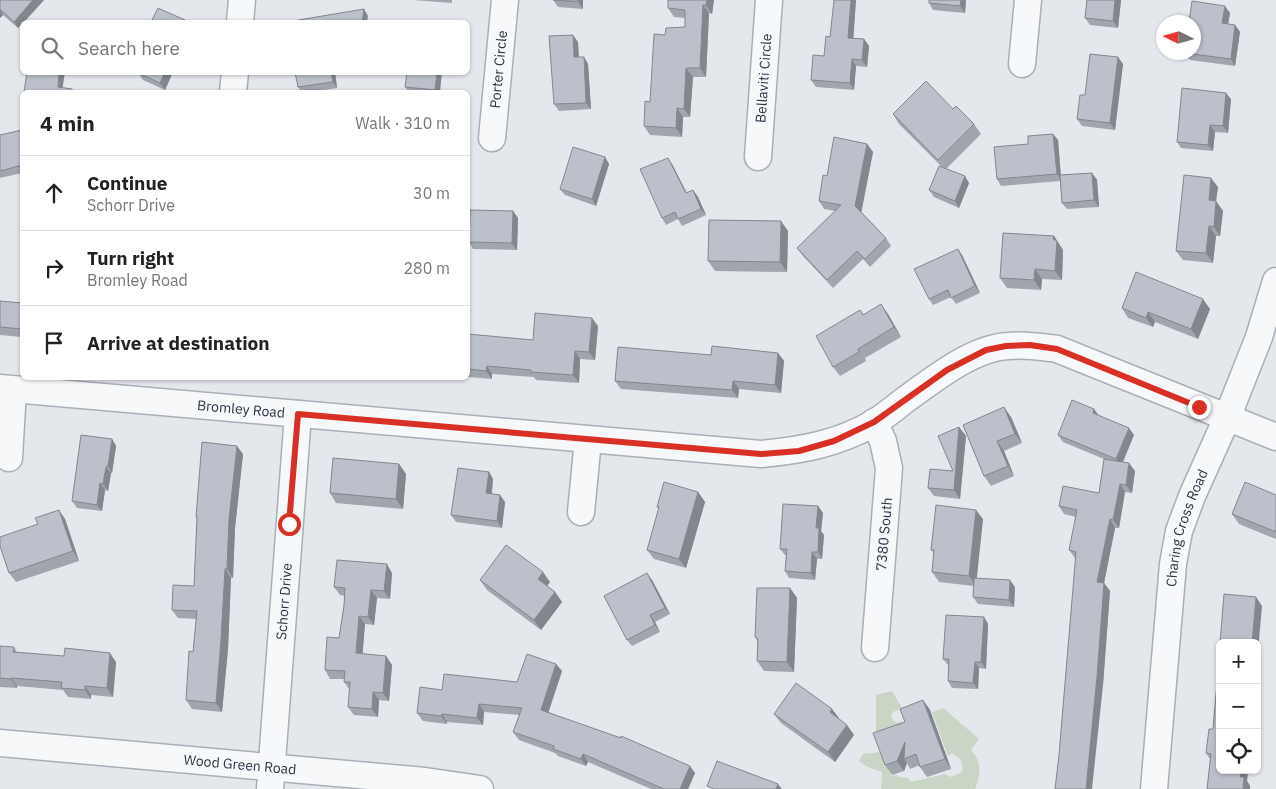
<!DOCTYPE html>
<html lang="en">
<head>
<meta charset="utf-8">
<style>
  :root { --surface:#fff; --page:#f2f2f2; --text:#222; --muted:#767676; --line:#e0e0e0 }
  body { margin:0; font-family:"IBM Plex Sans",sans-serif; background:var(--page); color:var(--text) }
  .controls { position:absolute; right:15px; bottom:15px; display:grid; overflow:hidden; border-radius:8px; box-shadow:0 1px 4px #0004 }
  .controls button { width:45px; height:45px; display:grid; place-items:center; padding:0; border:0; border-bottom:1px solid var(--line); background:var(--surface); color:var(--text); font:25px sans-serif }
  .compass { position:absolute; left:1156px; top:15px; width:45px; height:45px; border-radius:50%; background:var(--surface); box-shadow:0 1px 4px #0004; rotate:275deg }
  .stop { position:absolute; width:15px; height:15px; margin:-11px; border:4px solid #d93025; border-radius:50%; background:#fff }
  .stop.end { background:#d93025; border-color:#fff; box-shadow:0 1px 5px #0008 }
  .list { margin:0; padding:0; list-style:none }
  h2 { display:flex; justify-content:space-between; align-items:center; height:65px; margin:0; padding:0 20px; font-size:21px }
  h2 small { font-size:16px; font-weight:400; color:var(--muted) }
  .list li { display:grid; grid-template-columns:32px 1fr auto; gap:15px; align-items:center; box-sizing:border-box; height:75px; padding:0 20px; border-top:1px solid var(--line) }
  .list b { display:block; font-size:19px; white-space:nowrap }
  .list p { margin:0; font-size:16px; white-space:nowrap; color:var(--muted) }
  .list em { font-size:16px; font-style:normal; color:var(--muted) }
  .icon { flex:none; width:28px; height:28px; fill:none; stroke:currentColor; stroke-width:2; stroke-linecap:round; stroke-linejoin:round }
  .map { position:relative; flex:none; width:1276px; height:789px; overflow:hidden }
  .search { position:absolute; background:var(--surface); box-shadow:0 1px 4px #0004; left:20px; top:20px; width:450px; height:55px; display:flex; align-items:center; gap:12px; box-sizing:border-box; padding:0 18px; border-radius:8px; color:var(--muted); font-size:19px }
  .panel { position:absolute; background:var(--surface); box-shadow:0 1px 4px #0004; left:20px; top:90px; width:450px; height:290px; border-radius:8px }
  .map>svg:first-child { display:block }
  .green { fill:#c9d6c5 }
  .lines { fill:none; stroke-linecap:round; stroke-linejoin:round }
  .minor-casing { stroke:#a9aeb7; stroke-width:29 }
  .minor { stroke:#f7f8fa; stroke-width:26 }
  .wall { fill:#a1a5ae }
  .shaded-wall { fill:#83868d }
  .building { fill:#bbc0ca; stroke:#83868d }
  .route { stroke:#d93025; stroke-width:6 }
  .labels { text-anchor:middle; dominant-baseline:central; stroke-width:4; stroke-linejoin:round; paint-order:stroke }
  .street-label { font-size:14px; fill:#2b3445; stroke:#f4f6f9 }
</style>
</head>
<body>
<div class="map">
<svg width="1276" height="789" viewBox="0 0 1276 789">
  <rect width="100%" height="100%" fill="#e4e7ec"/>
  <path class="green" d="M892,691L902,708L893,712L891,717L896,723L901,721L903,729L878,735L876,731V695Z
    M943,708L979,739L971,750C982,762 981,774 975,789H881L882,772L868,767L859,761L863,754L882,752L891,776L897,775L898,777L908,778L911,782L945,774L951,777L962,772C964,762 960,758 952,753L948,756L932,712Z"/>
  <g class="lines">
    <defs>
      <g id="minor">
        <path d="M240,22L242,0"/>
        <path d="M1022,64L1028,0"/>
        <path d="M233,92L235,72"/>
        <path id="s1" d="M492,138L505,0"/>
        <path id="s2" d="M758,157L769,0"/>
        <path id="s3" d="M0,388L761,454C803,450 837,444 874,423C885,416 895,408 905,400C933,380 972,348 1008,346C1025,344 1041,347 1057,349L1276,437"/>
        <path d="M874,422L883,441L889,468L875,648"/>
        <path d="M9,458L13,390"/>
        <path d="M581,512L588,440"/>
        <path id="s4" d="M0,743L425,781L480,789"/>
        <path id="s5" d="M270,789L298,414"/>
        <path id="s6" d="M1154,789L1173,564L1179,531L1192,496L1227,418L1259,337L1276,281"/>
      </g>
    </defs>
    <use href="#minor" class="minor-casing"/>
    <use href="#minor" class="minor"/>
  </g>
  <path class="wall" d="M0,0H44L24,22H22L18,28L3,15L0,18Z
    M413,0H452V3Z
    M553,0H583V9L558,7Z
    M668,0H714L712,14L709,13L706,77H693L690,117H683L682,137L650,135L644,126L665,35L685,27V18L674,17L668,8Z
    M856,0L853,38L864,39L869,46L867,67L856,66L854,90L816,87L811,80L824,56L830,37Z
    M929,0H966L965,13L933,10L929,3Z
    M1086,0H1121L1118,28L1090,25L1085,18L1087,1Z
    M1230,13L1228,24L1235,25L1240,32L1235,66L1190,60L1185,53Z
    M578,42L579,57H584L588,64L591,109L559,111L554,104Z
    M1123,64L1115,130L1082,126L1077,119L1085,95Z
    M173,72L165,90L143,80L138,73Z
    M295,72H335L337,88L311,92H301L298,87Z
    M407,72L440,92H409L405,87Z
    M1231,99L1228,133L1215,132L1213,151L1181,148L1177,142Z
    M953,109L974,124L981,134L946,169L969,183L959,208L934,197L929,190L943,168L899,124L893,114Z
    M22,130V173L0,178V135Z
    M1053,134L1058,140L1061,175L1092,173L1097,180L1099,207L1067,209L1062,203L1060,181L1001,186L997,179L1028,144Z
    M867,144L873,152L861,212L886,238L891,246L870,267L863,259L833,288L803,256L797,248L835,211L824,209L819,201L827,176Z
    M605,157L609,164L596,206L565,195L560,189Z
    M672,164L687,193L693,190L698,197L706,215L682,226L678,219L666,225L662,218Z
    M1218,187L1216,201L1223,211L1220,236H1216L1213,263L1183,260L1176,251Z
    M513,211L518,218L517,250L473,249L469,242Z
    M788,231L787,272L715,271L708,261Z
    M1054,236L1063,250L1062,280L1042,279L1041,290L1007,288L1000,278Z
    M962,255L980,293L956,304L951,297L933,305L929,299Z
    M0,301L22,303V337L0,335Z
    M1122,308L1210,309L1198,339L1155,322L1153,327L1128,318Z
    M860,310L864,315L888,314L901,337L865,358L866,361L840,376L833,367Z
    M598,326L595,360L580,359L579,383L536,380L534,377L492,374V379L468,377V334L533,340Z
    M778,353L784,361L781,393L739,389L738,398L621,389L615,381L711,355Z
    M1094,409L1099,416L1134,435L1123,462L1135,471L1132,493L1125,492L1119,528H1115L1104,583L1110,591L1103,685L1059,755L1076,559L1075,558L1069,550L1076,517L1064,514L1059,506L1099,493L1104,459L1063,442L1058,435Z
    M1011,417L1022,443L1004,451L1014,476L991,486L984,476L963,425Z
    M959,427L966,436L960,499L934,496L928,488L953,471Z
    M112,439L116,446L112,473H111L108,491L105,490L102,511L77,508L72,501Z
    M243,454L235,528L233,578H231L228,649L222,712L192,709L186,700L193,652L196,619L178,618L172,610L194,586L197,519L196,517Z
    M399,464L406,474L403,509L336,503L330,493Z
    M489,472L493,479L492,494L500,495L505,502L502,528L456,522L451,515Z
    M698,492L705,502L686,568L654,559L647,550L659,509L657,507Z
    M1276,495V539L1239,524L1232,514Z
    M818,506L823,513L821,531L824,535L822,559H817L815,580L789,578L785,571L786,555H785L780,549Z
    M65,519L79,561L16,582L9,573Z
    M983,519L976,578L1015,587L1014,607L978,604L973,597L974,586L939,582L932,572L934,553L931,550Z
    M392,573L390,599L377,598L374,625L365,624L362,654L386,656L392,665L389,701L379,700L378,717L354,715L348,707L350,690L344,682V679H330L325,670L339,638L345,596L340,595L334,587Z
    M480,580L550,582L547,586L555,592L562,602L541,630L487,590Z
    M652,580L670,614L655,622L660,632L632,646L627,640Z
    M790,588L797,598L794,672L764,671L757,661L758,642L755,637Z
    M984,617L988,624L986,669L979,668L978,689L952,688L948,681V665L943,659Z
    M0,646L14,647L17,652L116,662L113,697L91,695V699L68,697L63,690L17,686V688L0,687Z
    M1220,648V770H1248L1247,781L1250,786V789H1207L1210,759L1206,753L1209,729H1213Z
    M556,664L562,671L548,712L695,773L688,789H651L588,762L586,766L558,756L555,753L519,740L513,732L519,715L484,712L483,725L447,722V724L423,721L417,713L442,690L517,682Z
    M923,700L930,710L951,769L927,777L920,767V765L910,769L907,763L904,771L892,775L885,765L905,722Z
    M832,709L839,719L854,735L835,762L781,723L774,714Z"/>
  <path class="shaded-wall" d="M33,0H44L24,22H22V24L18,28L14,22Z
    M578,0H583V9L578,2Z
    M707,0H714L712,14L706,5Z
    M851,0H856L853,44L848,38Z
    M961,0H966L965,13L960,6Z
    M1115,0H1121L1118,28L1113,21Z
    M703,5L709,13L706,77L700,68Z
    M1225,6L1230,13L1227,30L1222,23Z
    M364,9L368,16L367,22H362Z
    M0,10L3,15L0,18Z
    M1235,25L1240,32L1235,66L1231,59Z
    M573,35L578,42L579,64L574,57Z
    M864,39L869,46L867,67L862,60Z
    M584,57L588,64L591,109L586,103Z
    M1118,57L1123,64L1115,130L1110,123Z
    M852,59L856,66L854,90L850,83Z
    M686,68L693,77L690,117L684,109Z
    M59,72H65L62,92L58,87Z
    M165,72H173L165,90L160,83Z
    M331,72H335L337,88L333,82Z
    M437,72H442L440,92H437L435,90Z
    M1226,93L1231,99L1228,133L1223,126Z
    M677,108L683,117L682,137L676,128Z
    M1210,125L1215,132L1213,151L1208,145Z
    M1053,134L1058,140L1061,180L1057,174Z
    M867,144L873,152L861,214L855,206Z
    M605,157L609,164L596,206L592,199Z
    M668,158L672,164L690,200L686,193Z
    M1092,173L1097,180L1099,207L1094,200Z
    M965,176L969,183L959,208L955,201Z
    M1211,178L1218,187L1216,201L1223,211L1220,236L1214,227L1209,200Z
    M693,190L698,197L706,215L701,209Z
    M513,211L518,218L517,250L512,243Z
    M781,221L788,231L787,272L780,262Z
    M1209,226L1216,236L1213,263L1206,253Z
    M1054,236L1063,250L1062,280L1055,271L1053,239Z
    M958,249L962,255L980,293L975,286Z
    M1035,269L1042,279L1041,290L1034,280Z
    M1203,299L1210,309L1198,339L1191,329Z
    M881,304L888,314L901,337L894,327Z
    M1148,312L1155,322L1153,327L1146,318Z
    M592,318L598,326L595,360L589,352Z
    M575,351L580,359L579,383L573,375Z
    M778,353L784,361L781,393L775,385Z
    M487,366L492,374V379L486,371Z
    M733,381L739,389L738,398L732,390Z
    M1004,407L1011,417L1022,443L1015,434Z
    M1094,409L1099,416L1093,413Z
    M959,427L966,436L960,499L954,490Z
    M1129,428L1134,435L1121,466L1116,459Z
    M112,439L116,446L112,473L108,466Z
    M997,441L1004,451L1014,476L1008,466Z
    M237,446L243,454L235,528L233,578L227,569L229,519Z
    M1129,463L1135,471L1132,493L1126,485Z
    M399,464L406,474L403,509L396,499Z
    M106,467L111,473L108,491L103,484Z
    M489,472L493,479L491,499L486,493Z
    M100,483L105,490L102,511L97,505Z
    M1120,484L1125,492L1119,528L1113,520Z
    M698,492L705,502L686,568L679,559Z
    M500,495L505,502L502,528L497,521Z
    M818,506L823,513L821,531L824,535L822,559L818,552L816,528Z
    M59,510L65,519L79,561L73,551Z
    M976,510L983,519L976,586L969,576Z
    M1110,519L1115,528L1104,583L1110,591L1103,685L1092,789H1086L1097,582Z
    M812,552L817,559L815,580L811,573Z
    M387,564L392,573L390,599L384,591Z
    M225,569L231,578L228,649L222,712L216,703Z
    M543,572L550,582L545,589L538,579Z
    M647,573L652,580L670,614L665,608Z
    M1010,580L1015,587L1014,607L1009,600Z
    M790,588L797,598L794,672L787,662Z
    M371,590L377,598L374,625L368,617Z
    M555,592L562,602L541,630L534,620Z
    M1256,597L1262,606L1257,663V643H1252Z
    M650,615L655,622L660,632L655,625Z
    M359,616L365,624L362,662L356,653Z
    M984,617L988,624L986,669L981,662Z
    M110,653L116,662L113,697L107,688Z
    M386,656L392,665L389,701L383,693Z
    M975,662L979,668L978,689L973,683Z
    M556,664L562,671L547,717L541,710Z
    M11,678L17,686V688L11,679Z
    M85,686L91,695V699L85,690Z
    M373,692L379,700L378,717L372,709Z
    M923,700L930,710L951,769L945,759Z
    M479,704L484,712L483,725L477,718Z
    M832,709L839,718L837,722L830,712Z
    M442,714L447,722V724L441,716Z
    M847,725L854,735L835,762L828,752Z
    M905,742L904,759L907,763L904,771L897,761Z
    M583,754L588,762L586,766L581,759Z
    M690,766L695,773L688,789H680Z
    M1241,770H1248L1247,781L1250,786V789H1243L1240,777Z
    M778,784L782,789H776Z"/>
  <path class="building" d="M0,0H33L14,22L0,9Z
    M553,0H578V2Z
    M668,0H707L706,5H703L700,68H686L684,109L677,108L676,128L644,126L645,101L650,102L654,34L665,35L666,28L685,27V10L668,8Z
    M834,0H851L848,38L864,39L862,60L852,59L850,83L811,80L813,55L824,56L826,36L830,37Z
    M929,0H961L960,6L929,3Z
    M1087,0H1115L1113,21L1085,18Z
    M1192,1L1225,6L1222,23L1235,25L1231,59L1185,53L1194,52V22H1189Z
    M158,8L185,20L184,22H151Z
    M364,9L362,22H287Z
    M573,35L574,57H584L586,103L554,104L549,36Z
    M1090,54L1118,57L1110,123L1077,119L1080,95H1085Z
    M27,72H59L58,87L72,89V92H24Z
    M139,72H165L160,83L138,73Z
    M295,72H331L333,82L298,87Z
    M407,72H437L435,90L405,87Z
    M926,81L953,109L956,106L974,124L938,160L893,114Z
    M1182,88L1226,93L1223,126L1210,125L1208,145L1177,142Z
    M22,130V165L0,171V135Z
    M1053,134L1057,174L997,179L994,147L1028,144V136Z
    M834,137L867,144L855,206L886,238L865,259L857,251L827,280L797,248L841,205L819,201L823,175L827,176Z
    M573,147L605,157L592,199L560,189Z
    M668,158L686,193L693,190L701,209L678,219L675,212L662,218L640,169Z
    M939,166L965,176L955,201L929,190Z
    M1092,173L1094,200L1062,203L1060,175Z
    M1184,175L1211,178L1209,200L1216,201L1214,227L1209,226L1206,253L1176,251Z
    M470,210L513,211L512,243L469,242Z
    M709,220L781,221L780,262L708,261Z
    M1003,233L1054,236L1053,239L1057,241L1055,271L1035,269L1034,280L1000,278Z
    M958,249L975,286L951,298L948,290L929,299L914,269Z
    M1136,272L1203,299L1191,329L1148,312L1146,318L1122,308Z
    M0,301L22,303V329L0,327Z
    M881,304L894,327L858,349L859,352L833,367L816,336L860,310L863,315Z
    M535,313L592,318L589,352L575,351L573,375L531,372V370L487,366L486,371L468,369V334L533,340Z
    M712,346L778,353L775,385L733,381L732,390L615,381L618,347L711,355Z
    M1072,400L1094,409L1093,413L1129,428L1116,459L1058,435Z
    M1004,407L1015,434L997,441L1008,466L984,476L963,425Z
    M959,427L954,490L928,488L930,469L953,471L938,436Z
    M81,435L112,439L108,466L106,467L103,484L100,483L97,505L72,501Z
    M202,442L237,446L229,519L227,569H225L221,640L216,703L186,700L189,651L193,652L197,611L172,610L173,585L194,586L197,517H196Z
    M333,458L399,464L396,499L330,493Z
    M1104,459L1129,463L1126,485L1120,484L1113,520L1110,519L1097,582L1104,583L1097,677L1086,789H1055L1059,755L1076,552L1069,550L1077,510L1059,506L1063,486L1099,493Z
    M458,468L489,472L486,493L500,495L497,521L451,515Z
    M664,482L698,492L679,559L647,550L659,507H657Z
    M1245,482L1276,495V532L1232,514Z
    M783,504L818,506L816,528H819L818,552H812L811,573L785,571L787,549H780Z
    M936,505L976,510L969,576L932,572L934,550H931Z
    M59,510L73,551L9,573L0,546V537L38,524L35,518Z
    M506,545L543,572L538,579L555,592L534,620L480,580Z
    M337,560L387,564L384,591L371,590L368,617L359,616L356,653L386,656L383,693L373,692L372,709L348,707L350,682H344L345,671L325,670L327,637L339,638L344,606L345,588L334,587Z
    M647,573L665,608L650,615L655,625L627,640L604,596Z
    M974,578L1010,580L1009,600L973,597Z
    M757,588H790L787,662L757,661L758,639L755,637Z
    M1224,594L1256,597L1252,643H1220Z
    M946,615L984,617L981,662H975L973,683L948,681L949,659H943Z
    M0,646L14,647L13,652L64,656L65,648L110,653L107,688L85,686V690L61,688L62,682L11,678V679L0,678Z
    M1220,648V770H1241L1240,777H1244L1243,789H1207L1211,754L1206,753L1209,729H1213Z
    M527,654L556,664L541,710L621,738V736L690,766L680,789H664L583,754L581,759L553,749L554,746L513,732L522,708L479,704L477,718L442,714L441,716L417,713L420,687L442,690L444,674L517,682Z
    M796,683L832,709L830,712L847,725L828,752L774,714Z
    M923,700L945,759L920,767L916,754L904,759L905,742L897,761L885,765L873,733L905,722L900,709Z
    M717,761L778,784L776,789H714L707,786Z"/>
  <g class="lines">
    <path class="route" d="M289,524L298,414L761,454L799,451L834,441L874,422L947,370L986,350L1006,346L1030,345L1057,349L1199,407"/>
  </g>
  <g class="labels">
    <g class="street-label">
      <text stroke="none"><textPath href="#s1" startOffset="69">Porter Circle</textPath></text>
      <text stroke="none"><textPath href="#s2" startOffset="79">Bellaviti Circle</textPath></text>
      <text stroke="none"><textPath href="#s3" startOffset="242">Bromley Road</textPath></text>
      <text stroke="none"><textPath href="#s6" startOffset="264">Charing Cross Road</textPath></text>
      <text transform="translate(884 534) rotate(-85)">7380 South</text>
      <text stroke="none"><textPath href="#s5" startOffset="188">Schorr Drive</textPath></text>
      <text stroke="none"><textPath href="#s4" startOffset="241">Wood Green Road</textPath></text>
    </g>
  </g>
</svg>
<div class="controls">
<button>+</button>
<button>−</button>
<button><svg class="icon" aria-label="locate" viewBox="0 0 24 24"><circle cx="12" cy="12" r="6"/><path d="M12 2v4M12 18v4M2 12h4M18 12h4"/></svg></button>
</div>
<svg class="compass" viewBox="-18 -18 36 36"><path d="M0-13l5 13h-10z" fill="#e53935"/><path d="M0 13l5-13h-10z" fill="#767676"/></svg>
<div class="stop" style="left:289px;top:524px"></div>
<div class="stop end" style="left:1199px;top:407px"></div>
<div class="search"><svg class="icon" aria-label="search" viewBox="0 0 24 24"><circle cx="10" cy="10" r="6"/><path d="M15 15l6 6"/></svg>Search here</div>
<section class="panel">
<h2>4 min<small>Walk · 310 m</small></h2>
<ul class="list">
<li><svg class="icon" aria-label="ahead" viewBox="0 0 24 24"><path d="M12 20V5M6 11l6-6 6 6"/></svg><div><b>Continue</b><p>Schorr Drive</p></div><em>30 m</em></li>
<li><svg class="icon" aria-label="right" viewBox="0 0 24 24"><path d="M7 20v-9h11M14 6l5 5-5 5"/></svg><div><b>Turn right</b><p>Bromley Road</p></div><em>280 m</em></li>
<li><svg class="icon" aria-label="arrive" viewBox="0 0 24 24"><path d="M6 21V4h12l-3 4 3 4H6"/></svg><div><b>Arrive at destination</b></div></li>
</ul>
</section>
</div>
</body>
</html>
